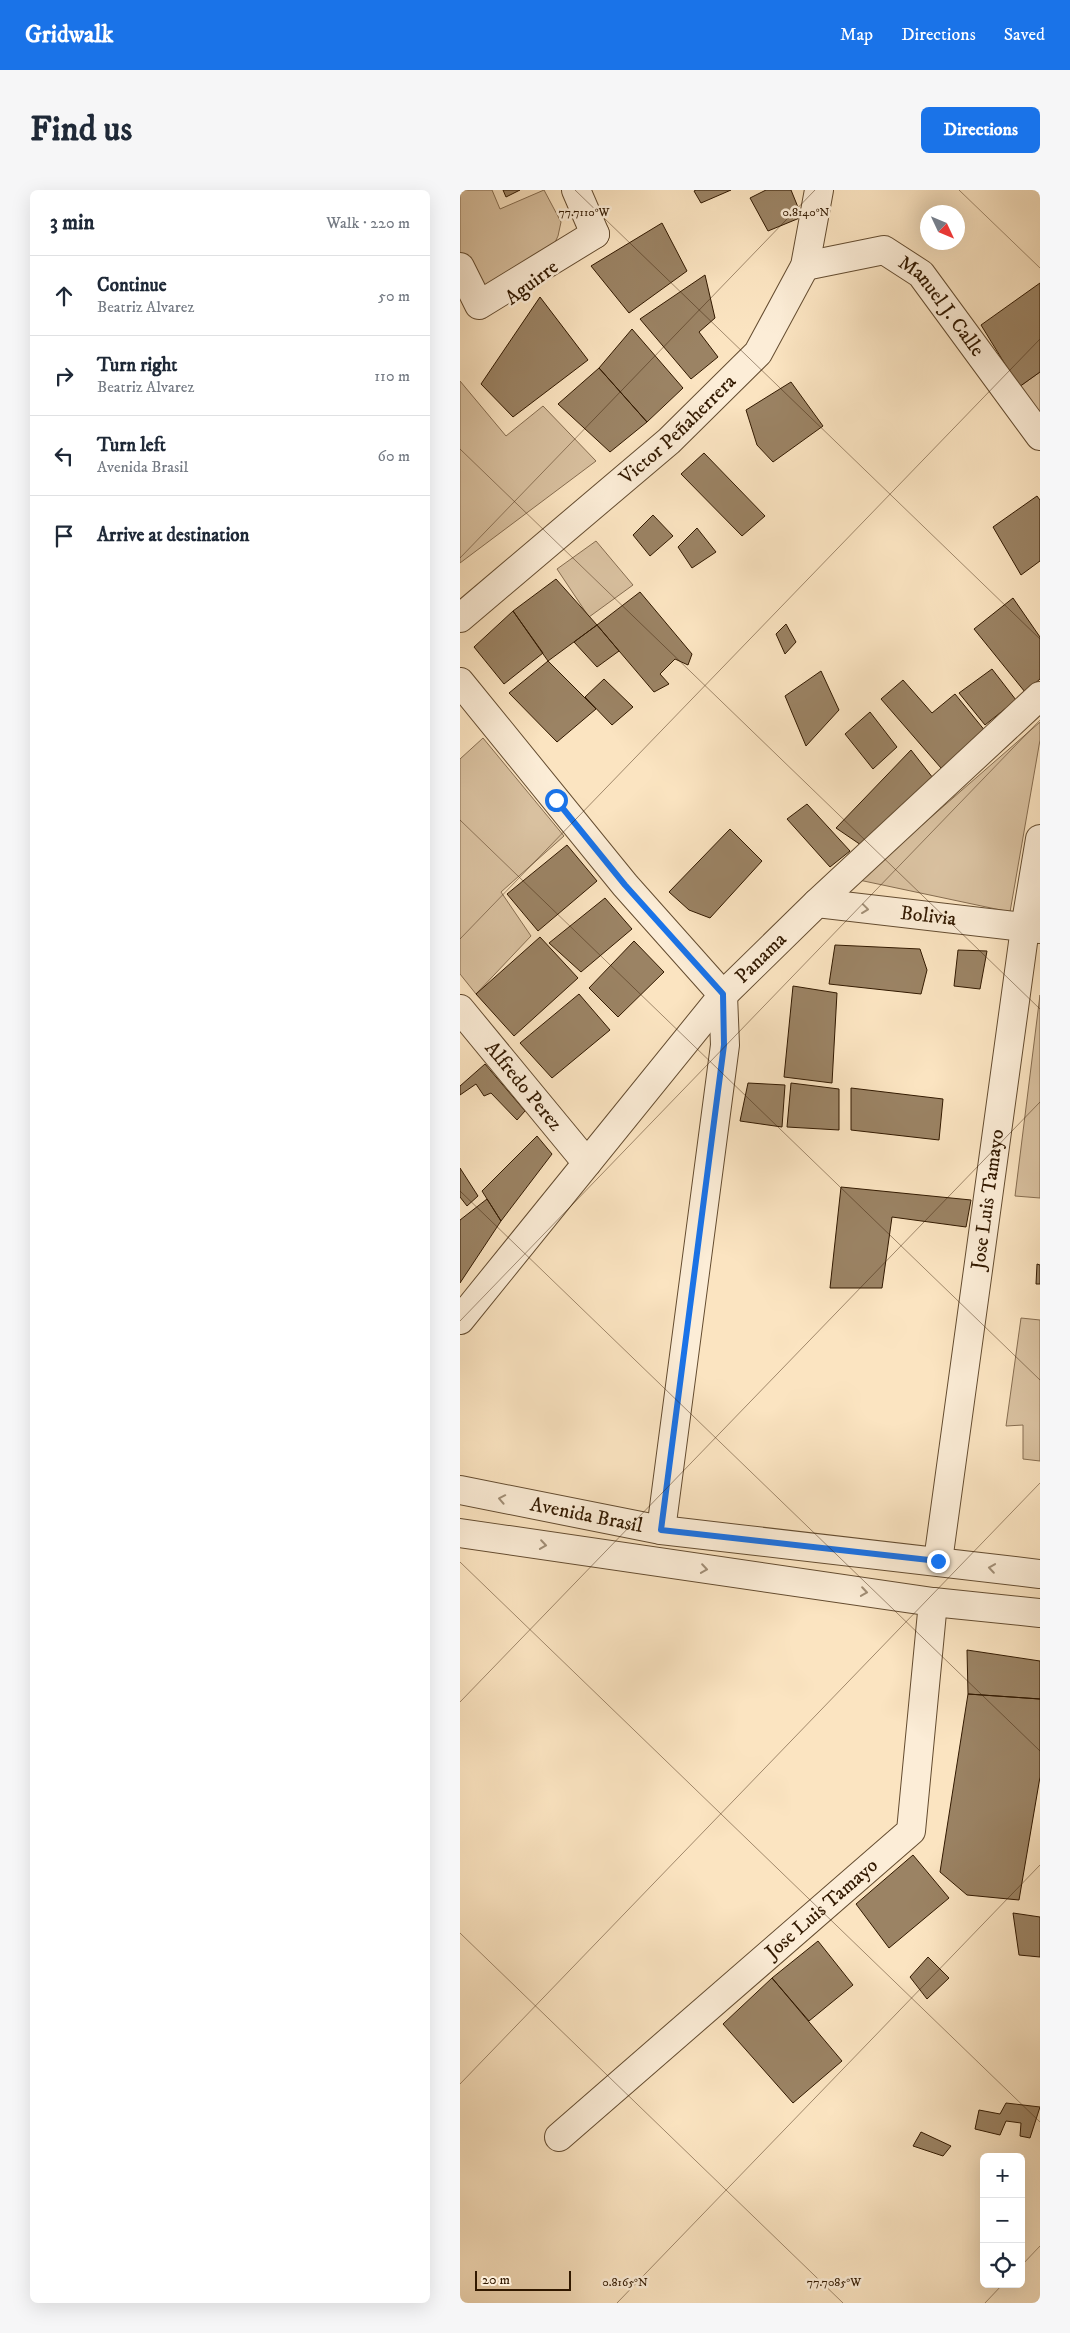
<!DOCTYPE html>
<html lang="en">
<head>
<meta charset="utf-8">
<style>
  :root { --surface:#fff; --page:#f6f6f7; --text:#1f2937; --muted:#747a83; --line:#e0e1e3; --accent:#1a73e8 }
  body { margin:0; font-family:"IM FELL DW Pica",serif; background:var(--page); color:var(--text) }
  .controls { position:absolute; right:15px; bottom:15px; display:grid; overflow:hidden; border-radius:8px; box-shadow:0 5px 20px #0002 }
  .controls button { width:45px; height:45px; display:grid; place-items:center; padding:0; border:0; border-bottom:1px solid var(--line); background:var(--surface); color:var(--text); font:25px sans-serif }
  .compass { position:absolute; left:460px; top:15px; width:45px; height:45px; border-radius:50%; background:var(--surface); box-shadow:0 5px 20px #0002; rotate:134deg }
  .scale { position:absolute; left:15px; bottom:12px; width:96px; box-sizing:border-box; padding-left:5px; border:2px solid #321900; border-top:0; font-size:14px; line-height:18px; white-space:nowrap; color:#321900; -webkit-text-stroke:4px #fcedd7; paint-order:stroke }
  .stop { position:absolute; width:15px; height:15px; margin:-11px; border:4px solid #1a73e8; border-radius:50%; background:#fff }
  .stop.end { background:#1a73e8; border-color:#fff; box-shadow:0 1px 5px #0008 }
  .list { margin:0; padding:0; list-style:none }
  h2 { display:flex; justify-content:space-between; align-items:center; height:65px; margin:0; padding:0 20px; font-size:21px }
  h2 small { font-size:16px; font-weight:400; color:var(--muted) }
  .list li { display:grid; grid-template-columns:32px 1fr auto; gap:15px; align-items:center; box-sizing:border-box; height:80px; padding:0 20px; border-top:1px solid var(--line) }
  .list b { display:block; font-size:19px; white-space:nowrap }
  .list p { margin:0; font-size:16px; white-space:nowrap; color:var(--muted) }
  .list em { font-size:16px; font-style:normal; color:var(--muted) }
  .icon { flex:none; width:28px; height:28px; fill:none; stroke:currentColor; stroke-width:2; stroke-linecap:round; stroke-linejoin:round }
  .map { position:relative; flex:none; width:580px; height:2113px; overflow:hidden; border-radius:8px }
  header { display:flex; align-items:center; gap:30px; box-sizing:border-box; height:70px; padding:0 25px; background:var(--accent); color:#fff }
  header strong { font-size:24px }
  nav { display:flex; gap:28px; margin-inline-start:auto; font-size:18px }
  .intro { display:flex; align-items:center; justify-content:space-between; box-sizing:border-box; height:120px; padding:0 30px }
  h1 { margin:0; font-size:35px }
  .button { padding:12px 22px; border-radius:8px; background:var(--accent); color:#fff; font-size:18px; font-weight:700 }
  main { display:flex; gap:30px; padding:0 30px }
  aside { flex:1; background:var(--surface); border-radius:8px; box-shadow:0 5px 20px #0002 }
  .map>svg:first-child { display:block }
  .green { fill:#d9c1a0; stroke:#866d50 }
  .building { fill:#9b8364; stroke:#321900 }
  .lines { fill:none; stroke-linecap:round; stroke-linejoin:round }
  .minor-casing { stroke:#644c30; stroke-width:30 }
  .minor { stroke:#fcedd7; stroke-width:28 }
  .oneway { stroke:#a18e76 }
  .route { stroke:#1a73e8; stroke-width:6 }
  .ticks { fill:none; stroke:#321900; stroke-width:1; stroke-opacity:0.45 }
  .labels { text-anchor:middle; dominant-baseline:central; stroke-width:5; stroke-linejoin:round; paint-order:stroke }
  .street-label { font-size:20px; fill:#321900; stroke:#fcedd7 }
  .ticks-label { font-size:12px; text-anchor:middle; fill:#321900; stroke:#fcedd7; stroke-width:5; stroke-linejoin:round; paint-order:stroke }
</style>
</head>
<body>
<header>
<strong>Gridwalk</strong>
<nav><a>Map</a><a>Directions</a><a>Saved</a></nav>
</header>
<div class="intro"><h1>Find us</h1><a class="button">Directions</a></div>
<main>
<aside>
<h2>3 min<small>Walk · 220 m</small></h2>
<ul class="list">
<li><svg class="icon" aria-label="ahead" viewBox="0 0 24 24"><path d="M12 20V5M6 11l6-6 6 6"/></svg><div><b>Continue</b><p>Beatriz Alvarez</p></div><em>50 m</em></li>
<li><svg class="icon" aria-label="right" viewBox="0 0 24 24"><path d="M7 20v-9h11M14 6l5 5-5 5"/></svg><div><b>Turn right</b><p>Beatriz Alvarez</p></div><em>110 m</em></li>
<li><svg class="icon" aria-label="left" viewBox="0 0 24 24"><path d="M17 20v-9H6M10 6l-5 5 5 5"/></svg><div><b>Turn left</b><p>Avenida Brasil</p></div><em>60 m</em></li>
<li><svg class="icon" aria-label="arrive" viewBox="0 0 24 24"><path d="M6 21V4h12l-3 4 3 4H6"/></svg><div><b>Arrive at destination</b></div></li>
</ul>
</aside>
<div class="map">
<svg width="580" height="2113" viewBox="0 0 580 2113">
  <rect width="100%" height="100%" fill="#fbe4c1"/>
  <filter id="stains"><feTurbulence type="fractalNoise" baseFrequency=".004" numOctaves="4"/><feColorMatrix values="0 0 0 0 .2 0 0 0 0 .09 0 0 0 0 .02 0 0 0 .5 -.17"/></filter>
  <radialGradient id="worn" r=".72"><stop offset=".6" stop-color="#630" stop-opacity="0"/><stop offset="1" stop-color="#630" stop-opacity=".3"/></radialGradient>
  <path class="green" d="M0,0H32L40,19L84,0L101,32L98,46L91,61L19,115L0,70Z
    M580,182V222L559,197Z
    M0,191L46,246L83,216L136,271L0,373Z
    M136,351L173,395L129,427L97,379Z
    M580,532V550L550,722L399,690Z
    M23,548L104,646L41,702L71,746L16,804L0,784V569Z
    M580,805V1008L555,1006Z
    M561,1128L580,1130V1271L563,1269V1235L546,1236Z"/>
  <path class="building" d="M43,0H60L46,7Z
    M236,0H271L241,13L234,1Z
    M306,0H331L342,27L308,41L290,8Z
    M202,33L227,81L169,123L131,76Z
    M245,85L255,128L239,142L258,167L231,189L180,129Z
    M580,93V182L559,197L521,135Z
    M80,107L128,170L53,227L21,194Z
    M172,139L223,198L187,232L139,178Z
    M139,178L187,232L150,262L98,214Z
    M331,192L363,236L313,272L297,255L286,220Z
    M244,263L305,326L282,346L221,284Z
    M577,306L580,310V371L561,385L533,337Z
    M193,325L213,346L190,366L173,345Z
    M237,338L256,362L232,378L218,357Z
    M96,389L137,435L88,471L53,421Z
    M180,402L232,464L228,475L215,469L200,484L209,494L194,502L137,435Z
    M553,408L580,447V489L565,502L514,439Z
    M53,421L83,463L44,494L14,457Z
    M326,434L336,452L325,464L316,444Z
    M137,435L159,461L137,477L114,452Z
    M88,471L136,519L97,552L49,503Z
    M532,479L556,510L525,535L499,503Z
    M361,481L379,520L346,556L325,506Z
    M144,489L173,517L152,535L125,507Z
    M443,490L472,523L495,504L526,542L481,578L421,509Z
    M410,522L437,557L413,579L385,544Z
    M451,560L473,588L401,655L376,638Z
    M347,614L390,661L370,677L327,629Z
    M270,639L302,671L250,728L229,720L209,702Z
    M107,655L137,691L78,741L47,704Z
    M145,708L172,739L121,782L89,753Z
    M80,747L118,788L54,846L16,804Z
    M174,751L204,782L158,827L129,798Z
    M375,755L460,759L467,780L461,804L369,794Z
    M498,760L527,761L520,799L494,796Z
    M333,796L377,803L372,893L324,887Z
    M119,804L150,840L92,888L60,853Z
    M25,874L65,921L57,930L31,903L24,906L16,894L0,905V896Z
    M288,893L325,895L322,937L280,931Z
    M331,893L379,899V940L327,937Z
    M391,898L483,909L479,950L391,940Z
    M77,946L92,964L41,1031L22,1001Z
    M0,978L18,1006L7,1016L0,1007Z
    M381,997L511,1010L506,1037L432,1027L422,1098H370Z
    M27,1009L41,1031L0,1093V1030Z
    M577,1074L580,1075V1094H576Z
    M507,1460L580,1471V1509L508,1504Z
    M508,1504L580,1509V1587L559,1710L507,1705L480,1682Z
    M453,1665L489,1708L429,1758L396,1714Z
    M553,1723L580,1727V1767L559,1765Z
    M358,1751L393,1795L349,1831L312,1788Z
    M468,1767L489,1788L467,1809L450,1787Z
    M312,1788L382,1871L333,1913L263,1834Z
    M546,1913L580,1917L570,1948L560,1946L561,1933L546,1931L540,1945L515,1939L519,1920L540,1924Z
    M461,1942L491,1956L483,1966L453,1956Z"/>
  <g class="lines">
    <defs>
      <g id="minor">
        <path d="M116,0L135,44"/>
        <path id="s1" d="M345,76L424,60L461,84L580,246"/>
        <path d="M0,77L19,115L135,44"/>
        <path id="s2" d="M0,428L209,251L298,163L345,76L359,0"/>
        <path d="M0,492L165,695L263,805L265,855L201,1340"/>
        <path id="s3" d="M357,713L580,739"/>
        <path id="s4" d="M0,819L127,973"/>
        <path id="s5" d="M0,1130L263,805L357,713L580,506"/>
        <path id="s6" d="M0,1300L201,1340L580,1384"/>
        <path d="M0,1343L473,1412L580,1423"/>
        <path id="s7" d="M478,1371L565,738L580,649"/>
        <path id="s8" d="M99,1947L451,1641L473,1412"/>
      </g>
    </defs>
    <use href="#minor" class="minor-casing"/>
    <use href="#minor" class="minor"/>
  </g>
  <defs><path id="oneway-chevron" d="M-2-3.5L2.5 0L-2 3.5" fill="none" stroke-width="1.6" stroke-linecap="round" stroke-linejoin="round" transform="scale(1.25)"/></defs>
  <g class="oneway">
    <use href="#oneway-chevron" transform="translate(405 719) rotate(7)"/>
    <use href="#oneway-chevron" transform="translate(42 1309) rotate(-169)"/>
    <use href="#oneway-chevron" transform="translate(83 1355) rotate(8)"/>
    <use href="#oneway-chevron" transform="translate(532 1378) rotate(-172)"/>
    <use href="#oneway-chevron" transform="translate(244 1379) rotate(8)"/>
    <use href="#oneway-chevron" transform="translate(404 1402) rotate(8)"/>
  </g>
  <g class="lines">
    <path class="route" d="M96,610L165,695L263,804L264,855L201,1340L478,1371"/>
  </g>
  <path class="ticks" d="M115,0L580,449M499,0L580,78M0,259L580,819M0,368L355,0M0,630L580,1190M0,749L580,149M0,1001L580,1561M0,1131L580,530M0,1372L580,1932M0,1512L580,912M0,1743L383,2113M0,1894L580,1293M561,2076L580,2056M157,2113L580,1675M525,2113L543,2094"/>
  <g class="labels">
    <g class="street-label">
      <text transform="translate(72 93) rotate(-37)">Aguirre</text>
      <text stroke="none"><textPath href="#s1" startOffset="162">Manuel J. Calle</textPath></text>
      <text stroke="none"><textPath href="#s2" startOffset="288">Victor Peñaherrera</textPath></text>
      <text stroke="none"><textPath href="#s3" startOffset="112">Bolivia</textPath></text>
      <text stroke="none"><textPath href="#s5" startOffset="471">Panama</textPath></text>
      <text stroke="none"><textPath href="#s4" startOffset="100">Alfredo Perez</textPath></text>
      <text stroke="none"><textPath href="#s7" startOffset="365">Jose Luis Tamayo</textPath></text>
      <text stroke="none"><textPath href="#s6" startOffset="129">Avenida Brasil</textPath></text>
      <text stroke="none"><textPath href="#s8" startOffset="348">Jose Luis Tamayo</textPath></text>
    </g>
  </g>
  <g class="ticks-label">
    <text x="124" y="26">77.7110°W</text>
    <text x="346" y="26">0.8140°N</text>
    <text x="165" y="2096">0.8165°N</text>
    <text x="374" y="2096">77.7085°W</text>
  </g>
  <rect width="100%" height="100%" filter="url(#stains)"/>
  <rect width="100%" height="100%" fill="url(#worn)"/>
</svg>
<div class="controls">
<button>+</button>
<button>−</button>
<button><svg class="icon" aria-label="locate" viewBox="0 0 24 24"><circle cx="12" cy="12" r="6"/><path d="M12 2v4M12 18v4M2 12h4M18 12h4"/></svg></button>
</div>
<svg class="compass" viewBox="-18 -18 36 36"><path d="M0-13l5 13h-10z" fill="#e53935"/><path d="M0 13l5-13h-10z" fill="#747a83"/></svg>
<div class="scale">20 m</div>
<div class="stop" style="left:96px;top:610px"></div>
<div class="stop end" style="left:478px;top:1371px"></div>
</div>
</main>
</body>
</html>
